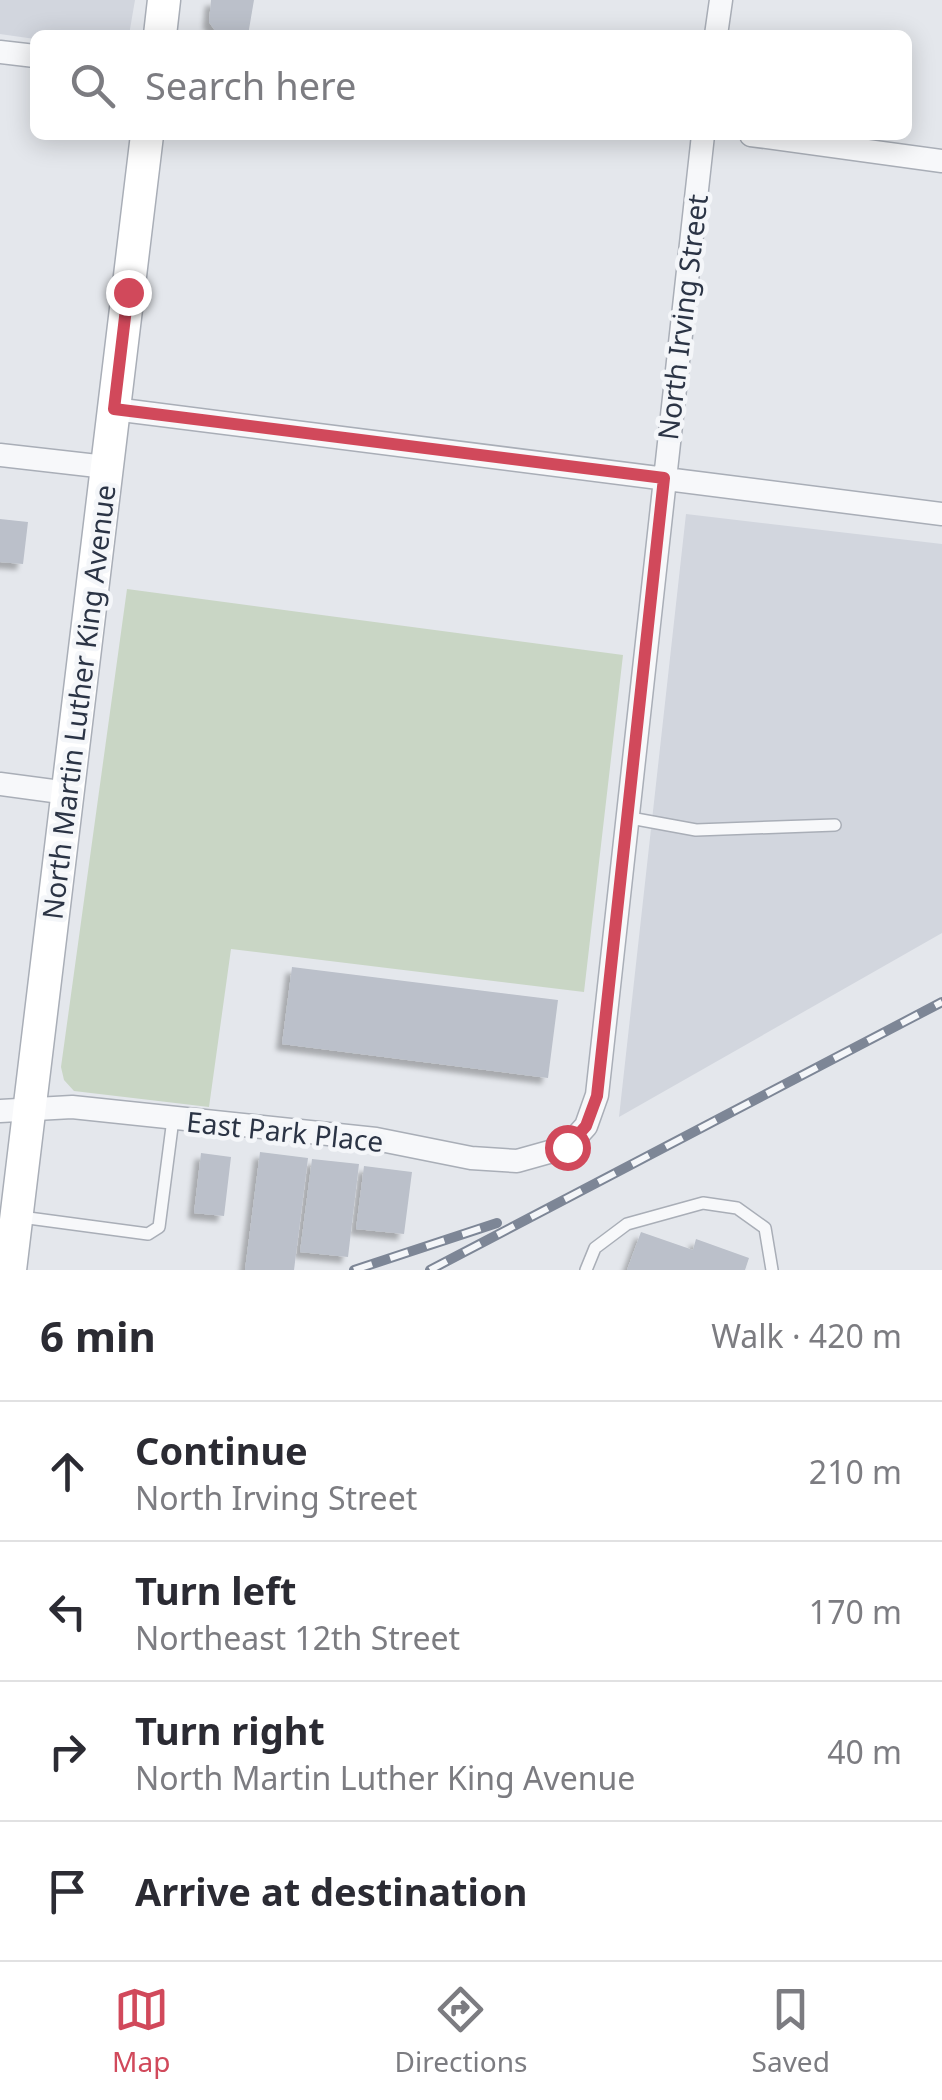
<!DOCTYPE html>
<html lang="en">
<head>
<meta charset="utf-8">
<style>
  :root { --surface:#fff; --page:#f7f7f7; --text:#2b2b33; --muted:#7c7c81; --line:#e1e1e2; --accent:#d1495b }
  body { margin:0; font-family:"Noto Sans",sans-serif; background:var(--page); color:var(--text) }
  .stop { position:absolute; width:30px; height:30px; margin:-22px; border:8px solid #d1495b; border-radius:50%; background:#fff }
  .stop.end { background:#d1495b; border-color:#fff; box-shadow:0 2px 10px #0008 }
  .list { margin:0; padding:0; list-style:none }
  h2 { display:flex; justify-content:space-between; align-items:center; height:130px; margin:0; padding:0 40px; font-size:42px }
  h2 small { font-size:32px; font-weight:400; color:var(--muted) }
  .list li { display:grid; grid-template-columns:65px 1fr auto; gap:30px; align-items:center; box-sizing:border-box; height:140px; padding:0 40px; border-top:2px solid var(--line) }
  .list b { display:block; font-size:38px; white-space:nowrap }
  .list p { margin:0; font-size:32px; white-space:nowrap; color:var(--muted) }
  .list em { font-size:32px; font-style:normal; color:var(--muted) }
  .icon { flex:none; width:55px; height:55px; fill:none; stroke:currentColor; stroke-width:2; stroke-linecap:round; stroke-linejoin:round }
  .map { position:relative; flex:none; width:942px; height:1270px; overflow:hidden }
  .search { position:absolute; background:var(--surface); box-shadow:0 5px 25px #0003; left:30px; right:30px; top:30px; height:110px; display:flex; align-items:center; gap:25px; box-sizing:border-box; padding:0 35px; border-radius:15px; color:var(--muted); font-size:38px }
  .sheet { height:690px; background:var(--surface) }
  nav { display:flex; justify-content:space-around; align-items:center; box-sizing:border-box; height:140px; border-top:2px solid var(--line); background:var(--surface); font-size:28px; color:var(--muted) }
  nav a { display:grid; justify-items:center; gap:5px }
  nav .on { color:var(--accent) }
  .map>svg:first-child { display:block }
  .built { fill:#d2d6de }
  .green { fill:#c9d6c5 }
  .building { fill:#bbc0ca; filter:url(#shadow) }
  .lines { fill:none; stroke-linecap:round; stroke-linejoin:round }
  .service-casing { stroke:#a9aeb7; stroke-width:14 }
  .minor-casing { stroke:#a9aeb7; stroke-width:25 }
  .secondary-casing { stroke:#a9aeb7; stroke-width:35 }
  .service { stroke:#f7f8fa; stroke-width:11 }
  .minor { stroke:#f7f8fa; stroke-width:22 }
  .secondary { stroke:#fff; stroke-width:32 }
  .rail-casing { stroke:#7d8696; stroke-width:10 }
  .rail { stroke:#f4f6f9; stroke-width:6; stroke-dasharray:19; stroke-linecap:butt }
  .route { stroke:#d1495b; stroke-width:12 }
  .labels { text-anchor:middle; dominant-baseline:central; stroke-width:9; stroke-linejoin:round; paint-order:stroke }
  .street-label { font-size:28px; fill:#2b3445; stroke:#f4f6f9 }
</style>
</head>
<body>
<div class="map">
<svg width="942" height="1270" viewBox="0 0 942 1270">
  <defs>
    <filter id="shadow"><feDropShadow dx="-6" dy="6" stdDeviation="2.5" flood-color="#0004"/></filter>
  </defs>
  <rect width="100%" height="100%" fill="#e4e7ec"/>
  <path class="built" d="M0,0H135L129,35H35V39L0,34Z
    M686,514L942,544V933L619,1117Z"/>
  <path class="green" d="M127,589L623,655L584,992L231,949L209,1107L74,1091L64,1080L61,1067Z"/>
  <path class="building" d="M211,0H254L248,35L216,32L209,22Z
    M0,519L28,522L23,564L0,562Z
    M292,967L558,1000L548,1078L282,1044Z
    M260,1152L308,1158L294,1270H245Z
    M201,1153L231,1157L224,1216L194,1213Z
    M312,1159L359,1164L348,1257L300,1252Z
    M364,1166L412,1172L404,1234L356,1229Z
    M641,1232L693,1250L696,1239L749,1258L745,1270H627Z"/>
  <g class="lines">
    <defs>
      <path id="service" d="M625,817L696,830L835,825
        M21,1217L148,1234L159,1227L173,1119
        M586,1270L595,1248L627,1224L703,1203L737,1208L765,1228L772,1270"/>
      <path id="minor" d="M716,35L721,0
        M0,52L35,56
        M751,135L942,161
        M114,409L942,514
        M0,455L106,467
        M0,784L68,793
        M0,1111L72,1107L376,1139L471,1158L517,1161L567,1147L586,1126L597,1095L703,135"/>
      <path id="secondary" d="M160,35L164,0
        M10,1270L147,135"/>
    </defs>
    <use href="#service" class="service-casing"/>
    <use href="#minor" class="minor-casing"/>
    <use href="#secondary" class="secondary-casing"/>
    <use href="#service" class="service"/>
    <use href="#minor" class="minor"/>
    <use href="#secondary" class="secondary"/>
    <defs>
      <path id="rail" d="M354,1270L497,1223
        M430,1270L942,1002"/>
    </defs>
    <use href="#rail" class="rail-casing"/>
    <use href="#rail" class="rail"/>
  </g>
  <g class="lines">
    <path class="route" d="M128,292L114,409L664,478L597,1096L586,1126L567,1147"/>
  </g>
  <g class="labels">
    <g class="street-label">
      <text transform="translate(682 317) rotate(-83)">North Irving Street</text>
      <text transform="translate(78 702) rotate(-83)">North Martin Luther King Avenue</text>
      <text transform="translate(285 1131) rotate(6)">East Park Place</text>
    </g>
  </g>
</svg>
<div class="stop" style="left:567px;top:1147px"></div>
<div class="stop end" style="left:128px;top:292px"></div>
<div class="search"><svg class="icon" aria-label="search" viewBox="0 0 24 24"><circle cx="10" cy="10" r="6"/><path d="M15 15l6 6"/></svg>Search here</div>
</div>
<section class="sheet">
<h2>6 min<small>Walk · 420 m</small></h2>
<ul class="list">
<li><svg class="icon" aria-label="ahead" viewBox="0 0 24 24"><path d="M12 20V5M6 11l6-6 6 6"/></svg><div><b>Continue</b><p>North Irving Street</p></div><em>210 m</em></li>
<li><svg class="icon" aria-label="left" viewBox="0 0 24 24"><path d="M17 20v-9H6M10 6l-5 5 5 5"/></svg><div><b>Turn left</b><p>Northeast 12th Street</p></div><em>170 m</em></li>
<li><svg class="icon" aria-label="right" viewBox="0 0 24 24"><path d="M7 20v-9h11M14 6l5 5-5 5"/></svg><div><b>Turn right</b><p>North Martin Luther King Avenue</p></div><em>40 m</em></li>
<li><svg class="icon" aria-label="arrive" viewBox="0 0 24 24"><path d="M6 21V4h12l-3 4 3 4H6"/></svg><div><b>Arrive at destination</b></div></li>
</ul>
</section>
<nav>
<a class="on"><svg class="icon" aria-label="map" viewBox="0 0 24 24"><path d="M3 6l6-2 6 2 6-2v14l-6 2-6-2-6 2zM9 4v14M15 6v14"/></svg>Map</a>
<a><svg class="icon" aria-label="directions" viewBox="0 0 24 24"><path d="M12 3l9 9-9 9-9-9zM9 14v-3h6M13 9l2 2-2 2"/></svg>Directions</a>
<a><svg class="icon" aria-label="saved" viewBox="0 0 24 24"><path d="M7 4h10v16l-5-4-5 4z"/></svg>Saved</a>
</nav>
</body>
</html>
